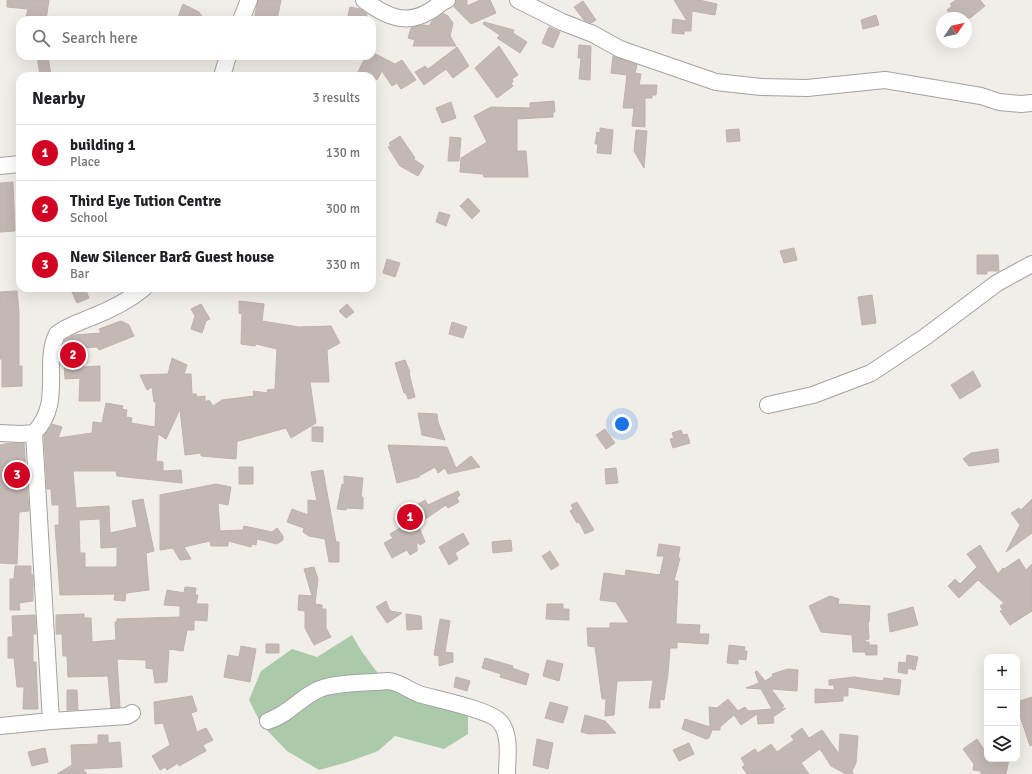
<!DOCTYPE html>
<html lang="en">
<head>
<meta charset="utf-8">
<style>
  :root { --surface:#fff; --page:#f2f2f2; --text:#202124; --muted:#757577; --line:#e0e0e0; --accent:#d10222 }
  body { margin:0; font-family:Signika,sans-serif; background:var(--page); color:var(--text) }
  .controls { position:absolute; right:12px; bottom:12px; display:grid; overflow:hidden; border-radius:8px; box-shadow:0 4px 16px #0002 }
  .controls button { width:36px; height:36px; display:grid; place-items:center; padding:0; border:0; border-bottom:1px solid var(--line); background:var(--surface); color:var(--text); font:20px sans-serif }
  .compass { position:absolute; left:936px; top:12px; width:36px; height:36px; border-radius:50%; background:var(--surface); box-shadow:0 4px 16px #0002; rotate:56deg }
  .you { position:absolute; left:622px; top:424px; width:14px; height:14px; margin:-10px; border:3px solid #fff; border-radius:50%; background:#1a73e8; box-shadow:0 0 0 6px #1a73e833 }
  .badge { display:grid; place-items:center; width:26px; height:26px; border-radius:50%; background:var(--accent); color:#fff; font-size:13px; font-weight:700 }
  .pin { position:absolute; translate:-50% -50%; border:2px solid #fff; box-shadow:0 1px 4px #0006 }
  .list { margin:0; padding:0; list-style:none }
  h2 { display:flex; justify-content:space-between; align-items:center; height:52px; margin:0; padding:0 16px; font-size:17px }
  h2 small { font-size:13px; font-weight:400; color:var(--muted) }
  .list li { display:grid; grid-template-columns:26px 1fr auto; gap:12px; align-items:center; box-sizing:border-box; height:56px; padding:0 16px; border-top:1px solid var(--line) }
  .list b { display:block; font-size:15px; white-space:nowrap }
  .list p { margin:0; font-size:13px; white-space:nowrap; color:var(--muted) }
  .list em { font-size:13px; font-style:normal; color:var(--muted) }
  .icon { flex:none; width:22px; height:22px; fill:none; stroke:currentColor; stroke-width:2; stroke-linecap:round; stroke-linejoin:round }
  .map { position:relative; flex:none; width:1032px; height:774px; overflow:hidden }
  .search { position:absolute; background:var(--surface); box-shadow:0 4px 16px #0002; left:16px; top:16px; width:360px; height:44px; display:flex; align-items:center; gap:10px; box-sizing:border-box; padding:0 14px; border-radius:12px; color:var(--muted); font-size:15px }
  .panel { position:absolute; background:var(--surface); box-shadow:0 4px 16px #0002; left:16px; top:72px; width:360px; height:220px; border-radius:12px }
  .map>svg:first-child { display:block }
  .cemetery { fill:#aacaa9 }
  .building { fill:#c2b8b4; stroke:#c3b1aa; fill-rule:evenodd }
  .lines { fill:none; stroke-linecap:round; stroke-linejoin:round }
  .minor-casing { stroke:#a2a2a2; stroke-width:18 }
  .minor { stroke:#fff; stroke-width:16 }
</style>
</head>
<body>
<div class="map">
<svg width="1032" height="774" viewBox="0 0 1032 774">
  <rect width="100%" height="100%" fill="#f1ede8"/>
  <path class="cemetery" d="M352,635L362,652L383,680L468,710V734L444,749L395,736L378,751L348,762L319,770L287,751L261,724L249,700L261,671L292,649L317,657Z"/>
  <path class="building" d="M7,0H49L46,20H25L28,9L7,7Z
    M258,0H281L277,20H254Z
    M456,0H467V6L480,0H490L496,13L471,24L454,7Z
    M674,0H699L717,4L715,15L692,11L691,31H684V34L672,33L673,19L687,21Z
    M956,0H980L985,6L970,18H954L947,10L952,6L950,4Z
    M583,1L596,20L591,23L584,20L574,7Z
    M183,4L199,12L205,20H177Z
    M350,7L360,9L367,14L366,20H347Z
    M443,13L448,16L453,23L450,36L456,46H413L415,40L408,38L411,28L424,25L429,26L432,21Z
    M876,15L879,25L863,29L861,20Z
    M484,22L514,30L513,33L527,42L520,53L497,38L500,35L483,24Z
    M549,27L560,32L553,48L542,43Z
    M579,45L591,46L590,80L579,79L581,58H578Z
    M499,46L518,75L512,79L513,82L511,83L513,86L497,98L475,68Z
    M457,47L469,66L453,78L446,69L424,85L415,72L425,66L428,69Z
    M372,52L395,64L402,60L416,80L401,89L397,83L392,86L382,71L377,80L372,76H356L366,56H372Z
    M37,56H48L51,76H40Z
    M613,56L637,65L635,73L641,74L639,85H657L656,95H652V98H645V127L632,126L634,108H623L627,75L611,73Z
    M554,101L555,112H553V117L517,119V151H526L528,177H484L483,174L460,172L461,158L487,142L474,116L491,107L530,108V103Z
    M451,102L456,118L442,123L436,108Z
    M600,128L613,130L611,154L597,153L598,144H595L597,132L600,133Z
    M739,129L740,141L727,142L726,130Z
    M636,130L647,131L644,168L634,151Z
    M400,136L415,158L413,159L424,166L418,176L400,166L388,147L391,146L389,143Z
    M450,137L461,138L459,161H448Z
    M13,182L15,231L0,232V183Z
    M468,198L480,211L472,219L460,206Z
    M439,212L450,215L446,226L436,222Z
    M794,248L797,260L784,263L780,251Z
    M977,255H998L999,271H987V274H977Z
    M387,259L400,263L395,277L383,273Z
    M70,288H85L89,298L77,303Z
    M17,291L19,312V366H22V386L2,387V359H0V292Z
    M872,295L876,323L862,325L858,297Z
    M239,301L264,304L262,321L299,327L331,326L340,343L327,350L329,382H310L316,423L291,438L286,428L235,442H237L236,459L201,456V453L185,455L180,409L166,439L158,434L156,461L163,462V471L181,470L182,483L117,476L116,471H73L76,508L109,506L110,533L137,527L132,501L143,499L154,551L146,553L149,590L126,593L125,601L114,600L115,594L60,595L55,525H59V505H52L51,489H47L44,436L52,424L62,427L58,438L92,433L93,422L102,423L106,403L123,406L122,409L127,410L126,417L132,418L131,423L155,427L156,402H154L152,387L147,390L140,375L168,374L172,358L187,365L184,374H191L192,394H196L197,397L205,396V402L209,400L213,406L222,400L254,396L253,391L268,393L267,390L275,389L277,349L256,344L255,346L241,344L242,314L239,313ZM100,519L101,548L117,547V566L115,567H85V553H80L79,520Z
    M201,304L210,319L206,321L202,333L191,329L195,316L191,309Z
    M347,304L354,312L346,318L339,311Z
    M121,321L129,325L134,336L99,350L97,347L81,348L83,367L100,366V401H79L80,378L65,379L63,346L65,340L74,335L101,333L99,329Z
    M452,322L467,327L463,338L449,334Z
    M405,360L410,372L409,373L415,397L408,399L406,393H404L395,363Z
    M973,371L981,386L960,399L951,385Z
    M418,413L437,414L438,422L445,440L422,435Z
    M312,427H323V442L312,441Z
    M605,429L615,443L606,449L596,435Z
    M681,430L683,435L687,434L690,443L673,448L670,439L674,438L672,433Z
    M11,443H24L29,511L19,512L17,564L0,563V445Z
    M388,445L447,447L456,468L471,456L480,467L448,474L445,468L438,473L435,467L419,476V477L397,483Z
    M998,449L999,462L969,466L963,459L971,453Z
    M239,467H253V484H239Z
    M616,468L618,483L606,484L605,469Z
    M323,470L336,542H339V562H329L325,539L309,536L303,532L304,528L287,522L292,509L308,515V500L317,501L311,472Z
    M344,476L363,478L361,497H363V509L347,508L346,510L337,509L342,484L344,485Z
    M216,484L231,487L228,505L218,503L220,531L243,530L244,526L272,532L277,528L283,536V540L277,544L257,539L256,545L252,544L251,547L228,541V546H211L210,541L184,547L191,559L180,560L173,548L160,550V495Z
    M458,491L460,495L457,498L459,502L448,508L446,505L418,524L425,542L420,545L417,542V551L410,555L407,550L392,558L384,543L393,538L390,534L408,523L401,512L414,504L415,506L425,500L428,505Z
    M1032,499V533L1006,552L1020,525L1011,513L1019,508L1021,510Z
    M577,502L594,530L585,534L579,522L577,523L570,511L573,509L571,505Z
    M463,533L469,544L455,553L458,559L449,565L439,547Z
    M511,540L512,551L493,553L492,542Z
    M659,544L680,547L678,558H680L674,581H678L676,624L700,625L699,634H709L708,644L677,642V648H670L668,674L664,700L660,699V708H649L653,680L617,681L614,715L605,716L606,699H602L595,647L588,646L587,628H610V623H629L616,602L600,600L604,573L625,576L626,570L660,575L664,556H657Z
    M980,545L998,574L1003,568L1004,569L1019,559L1026,570L1032,564V611L1010,625L1000,611L1003,610L1000,606L1004,603L978,580L959,598L948,586L955,579L960,584L977,567L967,554Z
    M550,551L559,565L551,570L542,556Z
    M15,566H31V575H33V601L19,603L20,610H10V579H14Z
    M314,567L318,579L315,604L322,605V609H326V628L331,637L314,645L305,628V611L298,610L299,595L312,596L304,569Z
    M185,587L196,588L195,595H198L196,604H208L207,621L194,620V630H187L183,651L169,649L167,682L155,683L153,669L146,668V660L117,659L120,707L111,708L108,676L68,677L67,656H63L62,634H56V615L84,614V618H91L92,642L116,640L115,622H117V619L180,617V606L164,605L167,590L184,593Z
    M830,596L839,599L838,604L870,606L869,622H868L869,639L865,640L866,642H869V645H877V655H866L865,652H853L852,635L821,632L809,606Z
    M386,601L390,611L402,613L387,623L376,607Z
    M547,604H563V609H569V620L546,619Z
    M913,607L918,625L890,632L888,614Z
    M406,614L421,616L422,629L407,630Z
    M35,615L36,634H33V662H36L38,709H23L24,687H17L14,658H8V637H13L12,616Z
    M440,619L450,621L445,652L453,653V662L439,666V656L434,655Z
    M266,644H279V653H266Z
    M729,645L745,647L744,651H747L746,660L738,659V664L727,663Z
    M241,646L256,649L250,682L224,677L228,655L239,657Z
    M907,655L918,657L915,670L908,668L907,674L898,672L899,662L906,663Z
    M485,658L513,666L512,668L529,674L526,685L500,677L501,674L482,668Z
    M547,660L563,664L559,681L543,676Z
    M788,669L798,670L797,691L771,689L784,706L781,709L786,708L773,717L774,723L758,724L757,714L741,725L734,715L720,727V730H712L709,738L706,739L682,729L685,719L710,727L709,707L717,708L728,699L738,711L745,707L748,711L772,709L761,689L746,688L759,683L755,672L757,671L765,681L773,676L772,674Z
    M456,677L470,681L467,691L454,687Z
    M854,677L883,681L884,678L901,680L899,695L848,687V696H843V701L815,703V689L834,690V685H829V680Z
    M67,690H77L78,710H67Z
    M192,696L197,711L191,713L197,732L206,728L213,740L203,745L206,751L179,766L178,763L167,770L165,767L160,770L152,756L170,745L163,723L155,724L154,702Z
    M1032,697V745L1030,746L1017,707V702Z
    M550,702L568,707L563,723L545,718Z
    M585,715L605,721L616,733L589,734L581,732Z
    M802,728L809,738L822,730L839,754L840,734L858,736L856,763L852,771L853,774H846L831,766L820,749L801,763L809,774H747L742,767L745,765L741,758L755,749L758,753L771,744L777,752L794,740L791,736Z
    M98,735H108V743L120,742L122,767L83,769L87,774H57L72,765L71,745L98,744Z
    M537,739L553,743L548,769L533,765Z
    M977,739L987,754V759H1009L1006,774H981V771L973,770L974,764L963,749Z
    M689,743L694,754L679,761L673,750Z
    M45,748L48,762L32,766L28,752Z"/>
  <g class="lines">
    <defs>
      <path id="minor" d="M364,0C384,15 405,26 428,12C435,9 440,2 447,0
        M518,0L562,22L593,34L620,49L716,82L761,87L807,88L885,80L981,96L999,102L1021,104L1032,103
        M241,20L249,0
        M222,76L228,56
        M0,166L20,164
        M768,405L813,395L871,373L925,337L997,283L1032,264
        M0,433L21,434L34,433C64,402 42,365 57,334C67,326 80,322 92,317C110,310 128,301 144,288
        M51,721L127,716L132,713
        M268,721C290,714 300,697 320,689C336,682 370,683 388,681C400,682 408,690 419,694C435,699 493,710 501,723C511,737 507,758 507,774
        M0,726L51,721L34,433"/>
    </defs>
    <use href="#minor" class="minor-casing"/>
    <use href="#minor" class="minor"/>
  </g>
</svg>
<div class="controls">
<button>+</button>
<button>−</button>
<button><svg class="icon" aria-label="layers" viewBox="0 0 24 24"><path d="M12 4l9 5-9 5-9-5zM3 14l9 5 9-5"/></svg></button>
</div>
<svg class="compass" viewBox="-18 -18 36 36"><path d="M0-13l5 13h-10z" fill="#e53935"/><path d="M0 13l5-13h-10z" fill="#757577"/></svg>
<div class="you"></div>
<div class="pin badge" style="left:410px;top:517px">1</div>
<div class="pin badge" style="left:73px;top:355px">2</div>
<div class="pin badge" style="left:17px;top:475px">3</div>
<div class="search"><svg class="icon" aria-label="search" viewBox="0 0 24 24"><circle cx="10" cy="10" r="6"/><path d="M15 15l6 6"/></svg>Search here</div>
<section class="panel">
<h2>Nearby<small>3 results</small></h2>
<ul class="list">
<li><span class="badge">1</span><div><b>building 1</b><p>Place</p></div><em>130 m</em></li>
<li><span class="badge">2</span><div><b>Third Eye Tution Centre</b><p>School</p></div><em>300 m</em></li>
<li><span class="badge">3</span><div><b>New Silencer Bar&amp; Guest house</b><p>Bar</p></div><em>330 m</em></li>
</ul>
</section>
</div>
</body>
</html>
